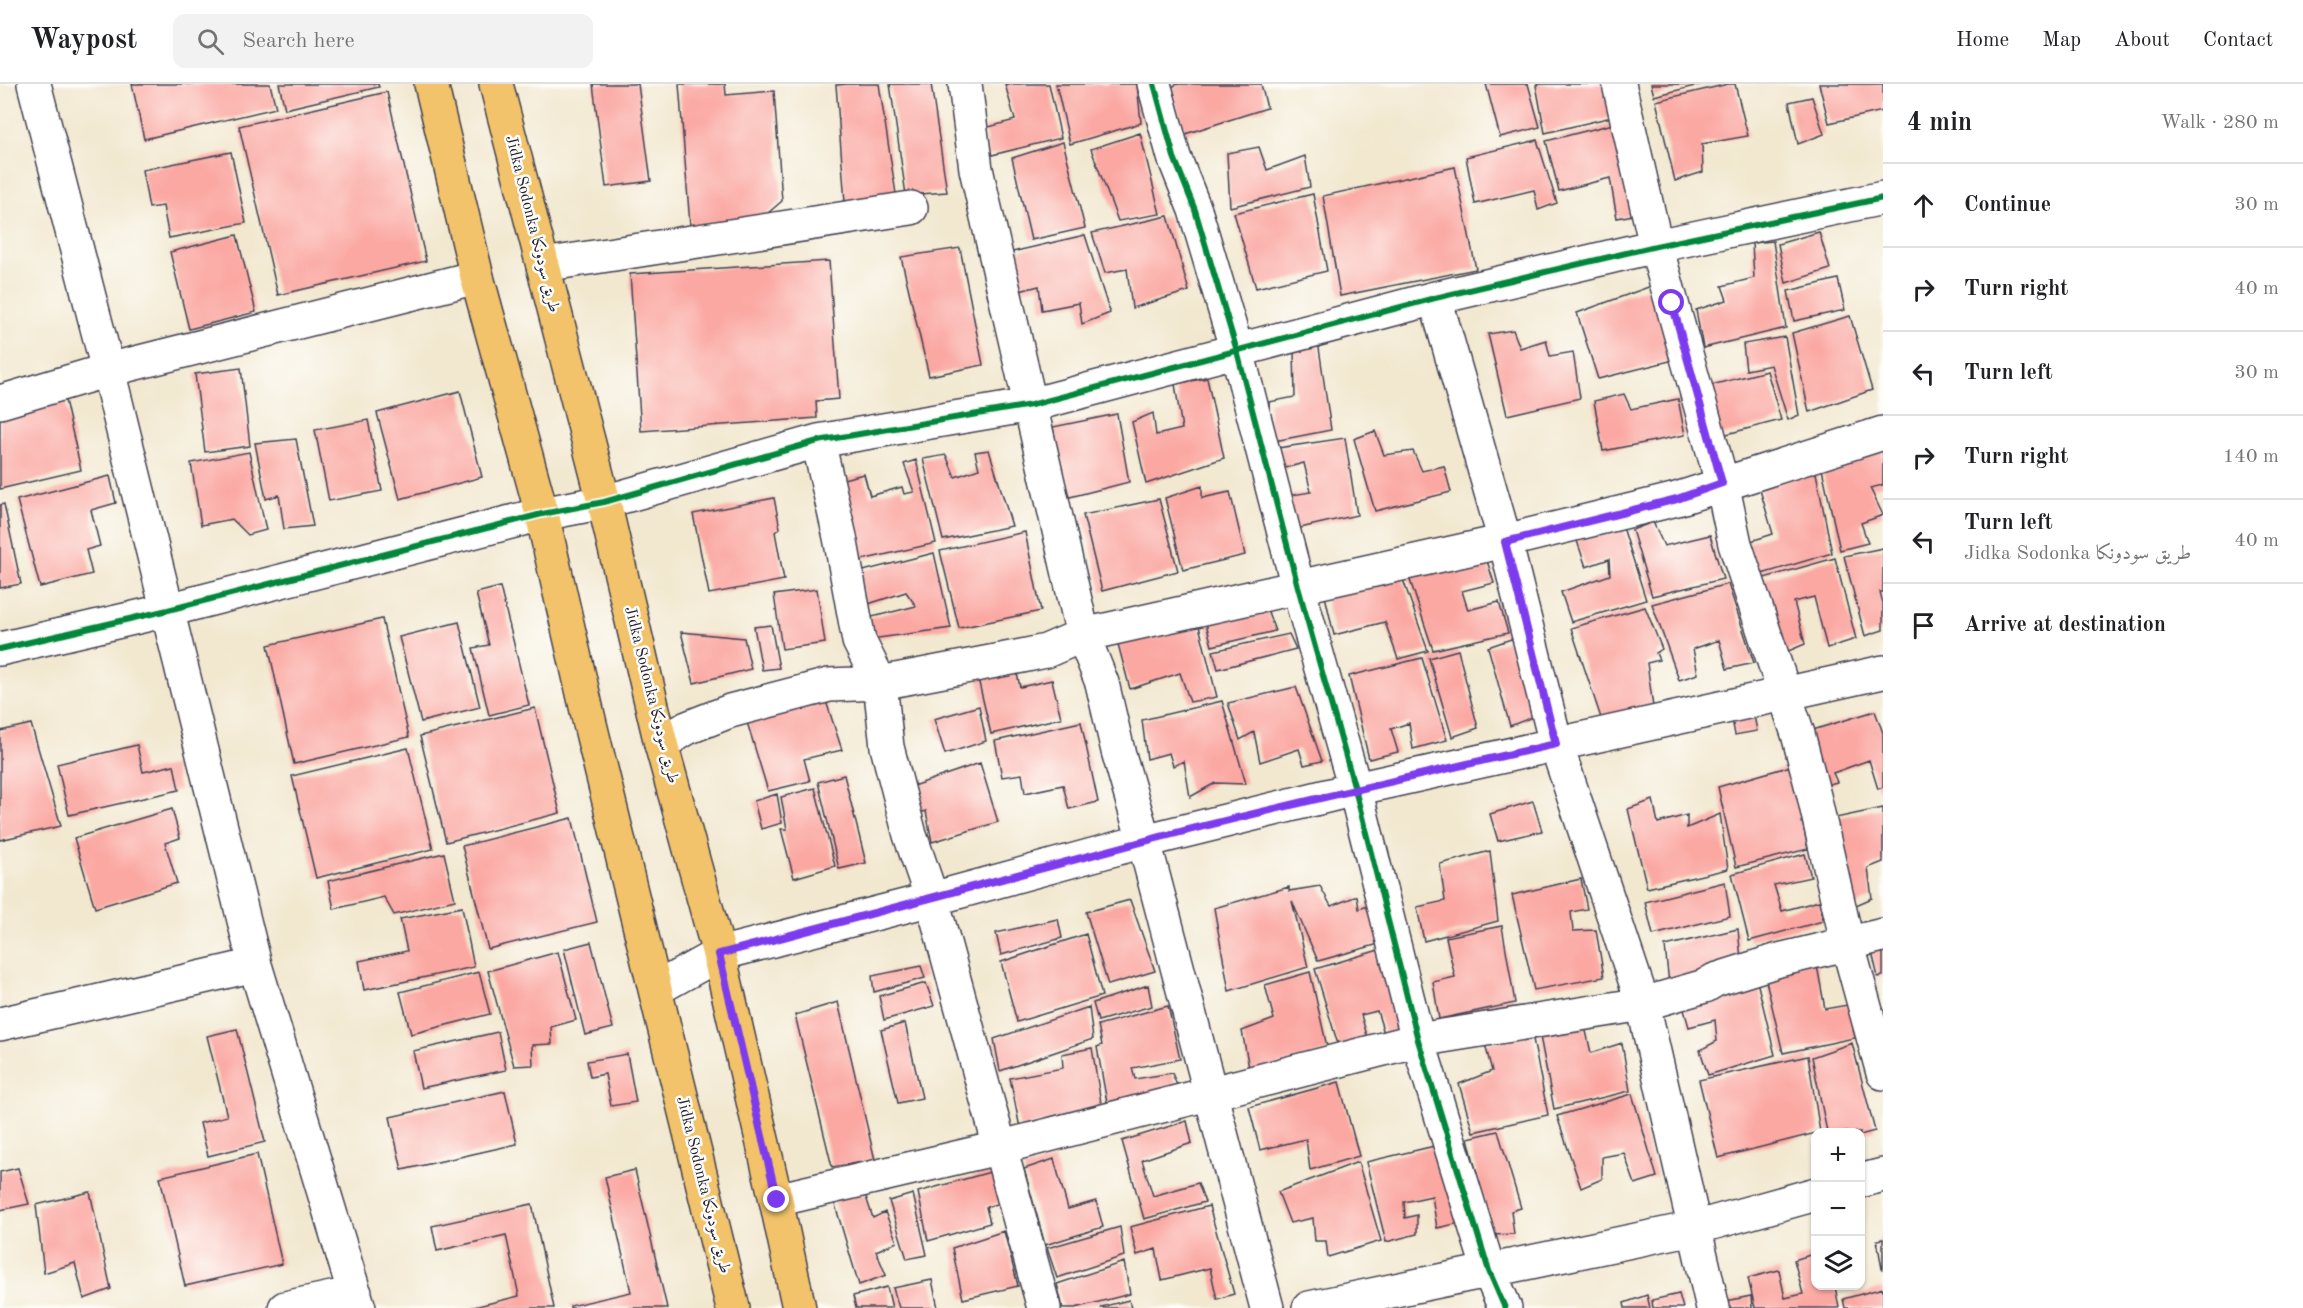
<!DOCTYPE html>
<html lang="en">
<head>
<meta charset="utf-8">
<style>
  :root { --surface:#fff; --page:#f2f2f2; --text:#202124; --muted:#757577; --line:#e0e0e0 }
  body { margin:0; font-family:"Old Standard TT",Amiri,serif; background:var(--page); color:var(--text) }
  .controls { position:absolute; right:18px; bottom:18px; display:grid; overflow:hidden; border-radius:12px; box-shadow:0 2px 4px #0004 }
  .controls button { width:54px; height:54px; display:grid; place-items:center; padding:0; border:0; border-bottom:2px solid var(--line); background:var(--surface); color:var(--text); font:30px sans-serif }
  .stop { position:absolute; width:18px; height:18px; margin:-14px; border:4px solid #7c3aed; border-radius:50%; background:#fff }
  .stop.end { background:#7c3aed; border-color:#fff; box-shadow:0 2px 6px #0008 }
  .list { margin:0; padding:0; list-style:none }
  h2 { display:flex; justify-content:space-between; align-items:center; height:78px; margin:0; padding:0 24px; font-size:26px }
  h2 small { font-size:20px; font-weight:400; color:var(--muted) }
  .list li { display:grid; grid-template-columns:39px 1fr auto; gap:18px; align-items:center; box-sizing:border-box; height:84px; padding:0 24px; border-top:2px solid var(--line) }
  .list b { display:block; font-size:22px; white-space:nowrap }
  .list p { margin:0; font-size:20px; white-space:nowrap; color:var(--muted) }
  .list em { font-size:20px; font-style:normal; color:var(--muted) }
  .icon { flex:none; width:33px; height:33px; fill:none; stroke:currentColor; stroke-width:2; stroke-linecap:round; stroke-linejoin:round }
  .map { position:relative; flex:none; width:1883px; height:1224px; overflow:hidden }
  header { display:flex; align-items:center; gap:36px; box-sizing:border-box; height:84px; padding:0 30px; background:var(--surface); border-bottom:2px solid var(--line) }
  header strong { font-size:28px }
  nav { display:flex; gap:33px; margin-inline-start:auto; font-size:21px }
  .search { width:420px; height:54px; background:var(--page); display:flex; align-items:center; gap:15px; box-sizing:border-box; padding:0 21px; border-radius:12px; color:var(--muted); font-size:22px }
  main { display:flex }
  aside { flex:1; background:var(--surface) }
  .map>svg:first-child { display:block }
  .building { fill:#fba7a2 }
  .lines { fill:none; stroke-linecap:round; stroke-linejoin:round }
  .minor-casing { stroke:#414051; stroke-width:36 }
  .major-casing { stroke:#414051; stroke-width:36 }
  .minor { stroke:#fff; stroke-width:33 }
  .major { stroke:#f2c36a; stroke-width:33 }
  .cycleway-casing { stroke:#fdfcf7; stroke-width:10 }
  .cycleway { stroke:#00873e; stroke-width:6 }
  .route { stroke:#7c3aed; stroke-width:8 }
  .labels { text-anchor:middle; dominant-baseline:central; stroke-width:5; stroke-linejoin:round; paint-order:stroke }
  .street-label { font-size:16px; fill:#22223b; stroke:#fdfcf7 }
</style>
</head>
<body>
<header>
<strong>Waypost</strong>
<div class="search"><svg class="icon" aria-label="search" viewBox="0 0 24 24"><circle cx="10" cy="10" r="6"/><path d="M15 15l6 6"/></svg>Search here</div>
<nav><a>Home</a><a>Map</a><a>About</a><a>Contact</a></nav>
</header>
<main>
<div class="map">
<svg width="1883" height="1224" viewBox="0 0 1883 1224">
  <rect width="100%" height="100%" fill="#fdfcf7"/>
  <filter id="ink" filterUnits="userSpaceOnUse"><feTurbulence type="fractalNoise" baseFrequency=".0167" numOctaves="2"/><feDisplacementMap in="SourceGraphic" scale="12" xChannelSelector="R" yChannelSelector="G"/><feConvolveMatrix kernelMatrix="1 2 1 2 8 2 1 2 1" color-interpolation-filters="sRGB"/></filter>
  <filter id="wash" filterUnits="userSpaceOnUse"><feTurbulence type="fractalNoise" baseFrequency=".008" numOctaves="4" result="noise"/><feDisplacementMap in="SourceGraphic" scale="24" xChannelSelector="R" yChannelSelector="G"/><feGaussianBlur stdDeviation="1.35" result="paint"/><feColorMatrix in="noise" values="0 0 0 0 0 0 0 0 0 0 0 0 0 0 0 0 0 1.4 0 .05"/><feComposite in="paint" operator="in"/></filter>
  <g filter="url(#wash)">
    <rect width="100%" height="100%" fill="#f2e8d0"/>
    <g id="blocks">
      <path class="building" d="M132,0H270L276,24L144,55Z
        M279,0H378L379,3L285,25Z
        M593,0H638L651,97L606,103Z
        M679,0H725L726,11L774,7L782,117L761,135L690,141Z
        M847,0H879L896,110L845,118L836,1Z
        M890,0H931L947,108L906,111Z
        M1005,0H1049L1061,54L988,72L985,44L1015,36Z
        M1056,0H1137L1141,39L1070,60Z
        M1178,0H1261L1267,24L1185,50L1171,3Z
        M1486,0H1528L1540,43L1500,53Z
        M1540,0H1608L1616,32L1545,49L1536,1Z
        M1651,0H1699V1L1654,12Z
        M1728,0H1735L1748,52L1702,60L1703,88L1675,97L1656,17Z
        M1819,0H1883V27L1829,39Z
        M387,8L426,177L278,211L239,42Z
        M1812,13L1824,50L1798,60L1789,18Z
        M1621,38L1644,129L1617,134L1610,94L1559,107L1546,57Z
        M1140,49L1160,130L1118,137L1091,65Z
        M1537,56L1557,119L1538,126L1534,106L1475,120L1466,73Z
        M1063,58L1085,144L1031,156L1012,74Z
        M1259,63L1267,86L1305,72L1310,103L1230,123L1227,69Z
        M231,68L246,139L169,154L163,122L149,124L142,86Z
        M1455,83L1476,185L1340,212L1323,112Z
        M1313,110L1327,187L1256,204L1234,129Z
        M1168,132L1189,207L1132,224L1127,185L1105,189L1092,149Z
        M1819,148L1830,185L1786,199L1778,160Z
        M237,151L256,228L189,245L170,168Z
        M1085,151L1110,229L1082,240L1079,219L1042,226L1039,202L1012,209L1004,170Z
        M1773,157L1786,244L1703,264L1696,226L1727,216L1722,202L1754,194L1752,159Z
        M960,164L983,281L929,292L901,173Z
        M829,177L839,315L816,317L817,334L641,347L630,190Z
        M1838,195L1845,226L1794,237L1788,207Z
        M1654,201L1670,277L1598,295L1577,229Z
        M1850,232L1872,306L1809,328L1792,249Z
        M1513,246L1520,264L1546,256L1550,272L1573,268L1580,314L1507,331L1488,250Z
        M1785,253L1799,331L1788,336L1771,281L1746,286L1743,260Z
        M1318,257L1331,346L1269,358V318L1295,313L1294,266Z
        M241,284L250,362L205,368L195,290Z
        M1767,287L1781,336L1719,352L1711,301Z
        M1207,294L1224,374L1146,400L1132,338L1153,329L1156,351L1182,345L1175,300Z
        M460,307L482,393L400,415L377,329Z
        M1624,310L1631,325L1678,315L1685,351L1603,367L1594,317Z
        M65,316L81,386L0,405V330Z
        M1117,330L1129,398L1066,414L1053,343Z
        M368,336L382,407L329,417L315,346Z
        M1375,347L1384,371L1413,367L1422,387L1444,382L1451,408L1375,427L1354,355Z
        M1345,354L1357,431L1287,447L1280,413L1311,408L1304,379L1281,385L1278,364Z
        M296,355L313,442L284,445L279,411L266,415L255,359Z
        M1883,355V401L1870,404L1883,431L1861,439L1868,459L1840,466L1820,376Z
        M989,366L1012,442L943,456L923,375L946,371L955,393L979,385L975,368Z
        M249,368L266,446L248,451L232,435L201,441L191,379Z
        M916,376L936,459L857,477L835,397L864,390L870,412L902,403L904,410L914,408L904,380Z
        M1814,379L1832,469L1755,492L1748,458L1773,450L1758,399Z
        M110,392L116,419L91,426L100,462L86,466L92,490L40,503L17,416Z
        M1202,402V414L1230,408L1245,471L1183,486L1165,414Z
        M774,414L780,444L775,448L784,496L709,510L693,430Z
        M1159,415L1178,487L1102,507L1083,431Z
        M4,420L21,500L0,504V421Z
        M1653,438L1664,462L1710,451L1723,495L1652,512L1632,446Z
        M1622,440L1646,516L1571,538L1561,508L1610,491L1609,475L1586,483L1576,454Z
        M1025,448L1041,527L959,544L940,467Z
        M1883,464V508H1880L1883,519V546L1865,552L1844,472Z
        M934,469L951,544L871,555L868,534L916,522L906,508L865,521L859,488Z
        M1485,470L1494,499L1462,507L1468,526L1499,518L1508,549L1433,566L1407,487Z
        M1835,474L1856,555L1827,564L1814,513L1794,518L1805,560L1779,571L1757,496Z
        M1401,490L1428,567L1398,575L1385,538L1334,551L1325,512Z
        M1728,500L1754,579L1727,585L1719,556L1693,565L1698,590L1679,596L1652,520Z
        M500,503L529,621L489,631L473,564L489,561L476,509Z
        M817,505L825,559L782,565L774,511Z
        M1263,514L1275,547L1212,562L1204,532Z
        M1645,523L1662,565L1656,569L1659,576L1647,579L1653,623L1601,634L1571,544Z
        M382,535L409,653L294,680L268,561Z
        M459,538L480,623L421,638L399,553Z
        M1198,538L1217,613L1190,618L1180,589L1130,605L1118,560Z
        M771,541L779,584L762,586L754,543Z
        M681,548L744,554L751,585L694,599Z
        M1289,550L1296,565L1218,585L1213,567Z
        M1514,554L1535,632L1510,642L1488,563Z
        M1458,566L1478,644L1452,653L1429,574Z
        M1422,574L1447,656L1413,665L1409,639L1391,645L1398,668L1369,675L1349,592Z
        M1014,576L1020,603L1052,596L1061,634L991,650L976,586Z
        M1296,603L1322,677L1304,681L1299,665L1260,678L1254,648L1240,656L1228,619Z
        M824,611L842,666L804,675L810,697L768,707L747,638Z
        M1222,617L1246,700L1215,699L1190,713L1184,677L1173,682L1169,669L1147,675L1142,636Z
        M979,622L986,657L945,670L934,635Z
        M535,624L560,729L446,758L420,652Z
        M1753,626L1757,647L1735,651L1731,630Z
        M1875,627L1883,649V703L1878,705L1869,676L1833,689L1837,698L1818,703L1803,649Z
        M1081,638L1098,718L1069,725L1063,701L1025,709L1022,690L1002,693L995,657Z
        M31,640L61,742L0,756V647Z
        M137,661L143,688L174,681L179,706L69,731L57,680Z
        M408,664L433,765L316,794L292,692Z
        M980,679L998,738L932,758L926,727L912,731L907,704Z
        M1791,682L1808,765L1736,783L1718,703Z
        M844,691L866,779L839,785L818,698Z
        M815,704L835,782L794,794L781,745H787L781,713Z
        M777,710L782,739L761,745L754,717Z
        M1653,716L1658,739L1687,731V744L1720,730L1728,785L1647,804L1628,725Z
        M1533,717L1542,747L1498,757L1490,730Z
        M1883,724V778L1868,784L1872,814L1854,822L1831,735Z
        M172,725L180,754L165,759L177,799L95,824L74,754Z
        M572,734L597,838L488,865L462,762Z
        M1490,767L1498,837L1424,857L1417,823L1445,817L1440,780Z
        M444,769L455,816L394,831L384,813L334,825L328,797Z
        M1805,770L1811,793L1774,801L1782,827L1819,817L1823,837L1749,857L1732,790Z
        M1581,795L1587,825L1571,828L1573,847L1596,846L1604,893L1534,906L1512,811Z
        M1725,798L1730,832L1653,851L1645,818Z
        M1320,802L1331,822L1357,812L1359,825L1377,819L1386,858L1318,877L1292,817L1308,883L1229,907L1214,824L1289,803V807Z
        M1130,816L1155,887L1108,901L1086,828Z
        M462,823L474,883L364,906L359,877L407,867L400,835Z
        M1058,835L1062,854L1001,871L996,849Z
        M1502,842L1515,919L1439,935L1433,898L1455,893L1446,853Z
        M1738,845L1742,885L1670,909L1665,862Z
        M1086,850L1102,912L1017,938L1001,878Z
        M591,858L613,944L585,951L564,865Z
        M1883,862V892L1878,893L1871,864Z
        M1389,863L1410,945L1385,952L1377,927L1361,931L1369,958L1340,967L1315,885Z
        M558,868L576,936L551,943L552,960L532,961L533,981L514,982L488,887Z
        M1816,876L1825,925L1853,920L1859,953L1783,969L1764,888Z
        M921,882L925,894L874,908L872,892Z
        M479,888L490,930L411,950L400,908Z
        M1310,888L1328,967L1250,989L1242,947L1274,935L1265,901Z
        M1755,889L1775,971L1708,991L1700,966L1717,957L1715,936L1689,943L1680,912Z
        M926,899L934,922L884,936L879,912Z
        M1148,901L1152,922L1098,937L1093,919Z
        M838,918L875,1076L832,1083L795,931Z
        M1168,922L1180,975L1132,984L1135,995L1172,989L1179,1006L1108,1024L1097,963L1102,961L1098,941Z
        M1089,923L1093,955L1000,987L994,955Z
        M1584,938L1591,969L1622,959L1630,1007L1554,1025L1539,947Z
        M905,939L922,1014L898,1019L881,946Z
        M237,945L265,1058L208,1072L200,1039L227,1032L207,952Z
        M498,948L506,986L421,1004L413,967Z
        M1532,950L1548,1031L1473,1048L1459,1000L1492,987L1485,960Z
        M1852,959L1875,1047L1860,1051V1048H1827L1812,973Z
        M1092,964L1102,1025L1020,1044L1010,994L1063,984L1062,970Z
        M627,970L636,1018L611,1022L605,990L590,993L587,977Z
        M1808,972L1820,1048L1718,1074L1699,996Z
        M1339,998L1359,1072L1310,1086L1306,1055L1260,1066L1249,1023Z
        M505,1007L517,1060L402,1086L390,1033Z
        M1632,1010L1657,1093L1635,1100L1624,1069L1602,1073V1095L1581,1104L1557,1032Z
        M1187,1037L1192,1059L1142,1076L1153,1112L1198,1099L1205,1118L1144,1135L1122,1057Z
        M1498,1047L1521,1124L1511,1127L1514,1150L1492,1151L1468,1054Z
        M1439,1061L1460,1139L1437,1144L1432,1112L1404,1118L1405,1134L1417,1131V1150L1386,1158L1366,1078Z
        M257,1070L282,1180L185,1202L160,1093Z
        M1054,1075L1068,1125L1096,1117L1103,1143L1045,1161L1024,1085Z
        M1358,1078L1381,1157L1328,1173L1326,1157H1315L1313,1134L1290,1139L1278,1108Z
        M18,1084L29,1120L0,1126V1088Z
        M635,1086L667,1224H570V1222L631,1208L605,1093Z
        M994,1087L1003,1118L986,1123L990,1139L928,1157L918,1108Z
        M863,1104L873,1134L885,1128L897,1158L876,1167L886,1191L859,1201L833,1114Z
        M90,1108L111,1205L84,1215L75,1179L44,1189L36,1121Z
        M913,1110L927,1171L907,1175L889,1117Z
        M532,1120L554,1224H470L519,1212L506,1151L437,1167L432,1142Z
        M1209,1122L1234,1210L1217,1215L1210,1184L1162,1196L1156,1165L1137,1171L1130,1143Z
        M1120,1143L1124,1172L1057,1194L1047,1164Z
        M1004,1147L1018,1202L963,1215L952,1164Z
        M1883,1155V1185H1882L1877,1156Z
        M1816,1169V1202H1835L1839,1224H1755L1748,1194L1779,1186L1785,1214L1803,1210L1794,1176Z
        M1124,1178L1130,1210L1075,1224H1063L1057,1200Z
        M932,1196L938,1224H899L893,1204Z
        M887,1203L892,1224H856L853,1212Z
        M1883,1204V1224H1845L1843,1215Z
        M1679,1210L1683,1224H1653L1652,1216Z
        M1647,1211L1650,1224H1625L1624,1219Z
        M1751,1212L1752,1224H1722L1721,1218Z
        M1129,1216L1131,1224H1101V1223Z"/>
    </g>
  </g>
  <g filter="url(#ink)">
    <use href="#blocks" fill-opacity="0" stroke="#414051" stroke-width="1.5"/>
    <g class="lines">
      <defs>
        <path id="minor" d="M34,0L108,286L255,881L359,1224
          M965,0L976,85L1083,551L1102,599L1118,667L1144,757L1267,1224
          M1154,0L1174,73L1195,126L1237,267L1298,503L1355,705L1418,956L1489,1187L1505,1224
          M1619,0L1656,162L1722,399L1735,460L1798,650L1814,712L1847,858L1883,989
          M543,181L911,124
          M1435,214L1505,457L1556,660L1643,920L1713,1224
          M0,318L108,286L477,193
          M818,357L840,453L859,557L880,599L887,663L910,751L932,815L1044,1224
          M0,565L168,526L542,430L604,418L818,357L1031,321L1435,214L1656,162L1883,114
          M661,660L687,644L730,627L829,601L880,599L1022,572L1046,567L1083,551L1505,457L1677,415L1883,349
          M656,905L719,870L932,815L1144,757L1355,705L1883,588
          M0,940L255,881
          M1860,1097L1883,1091
          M776,1116L998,1064L1418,956L1643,920L1705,902L1715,896L1779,876L1883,851
          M285,1224L355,1209
          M1309,1224L1694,1144L1816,1110"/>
        <path id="major" d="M431,0L477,193L542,430L590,640L733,1224
          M496,0L604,418L661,660L719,870L776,1116L799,1224"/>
      </defs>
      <use href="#minor" class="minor-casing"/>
      <use href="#major" class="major-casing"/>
      <use href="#minor" class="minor"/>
      <use href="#major" class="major"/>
      <defs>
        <path id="cycleway" d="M1154,0L1174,73L1195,126L1237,267L1298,503L1355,705L1418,956L1489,1187L1505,1224
          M0,565L168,526L542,430L604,418L818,357L1031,321L1435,214L1656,162L1883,114"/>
      </defs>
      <use href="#cycleway" class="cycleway-casing"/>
      <use href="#cycleway" class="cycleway"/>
    </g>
  </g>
  <g class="lines" filter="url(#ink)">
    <path class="route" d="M777,1116L719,870C861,833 1002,794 1145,757C1281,722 1418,691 1556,660L1505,458L1677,415L1722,399L1672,219"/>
  </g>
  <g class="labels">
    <g class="street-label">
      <text transform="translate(532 140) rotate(76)">Jidka Sodonka طريق سودونكا</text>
      <text transform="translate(651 611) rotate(76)">Jidka Sodonka طريق سودونكا</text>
      <text transform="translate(703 1101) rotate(76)">Jidka Sodonka طريق سودونكا</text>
    </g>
  </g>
</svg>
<div class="controls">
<button>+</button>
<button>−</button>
<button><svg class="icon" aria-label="layers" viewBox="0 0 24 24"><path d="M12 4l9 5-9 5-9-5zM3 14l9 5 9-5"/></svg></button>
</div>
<div class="stop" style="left:1672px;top:219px"></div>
<div class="stop end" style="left:777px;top:1116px"></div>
</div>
<aside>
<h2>4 min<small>Walk · 280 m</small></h2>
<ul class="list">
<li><svg class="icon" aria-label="ahead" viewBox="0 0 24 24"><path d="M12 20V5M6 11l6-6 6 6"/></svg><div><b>Continue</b></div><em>30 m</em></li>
<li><svg class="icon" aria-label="right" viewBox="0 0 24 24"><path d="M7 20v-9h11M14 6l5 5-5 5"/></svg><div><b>Turn right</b></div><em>40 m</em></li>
<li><svg class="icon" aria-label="left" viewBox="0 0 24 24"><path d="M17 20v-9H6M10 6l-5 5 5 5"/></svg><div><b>Turn left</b></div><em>30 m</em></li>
<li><svg class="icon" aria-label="right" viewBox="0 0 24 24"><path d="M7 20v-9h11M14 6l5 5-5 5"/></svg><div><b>Turn right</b></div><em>140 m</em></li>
<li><svg class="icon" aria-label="left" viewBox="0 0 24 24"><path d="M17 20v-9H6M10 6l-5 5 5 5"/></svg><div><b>Turn left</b><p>Jidka Sodonka طريق سودونكا</p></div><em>40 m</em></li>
<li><svg class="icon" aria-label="arrive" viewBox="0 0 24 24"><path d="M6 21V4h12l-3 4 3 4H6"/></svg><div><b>Arrive at destination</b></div></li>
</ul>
</aside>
</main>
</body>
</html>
